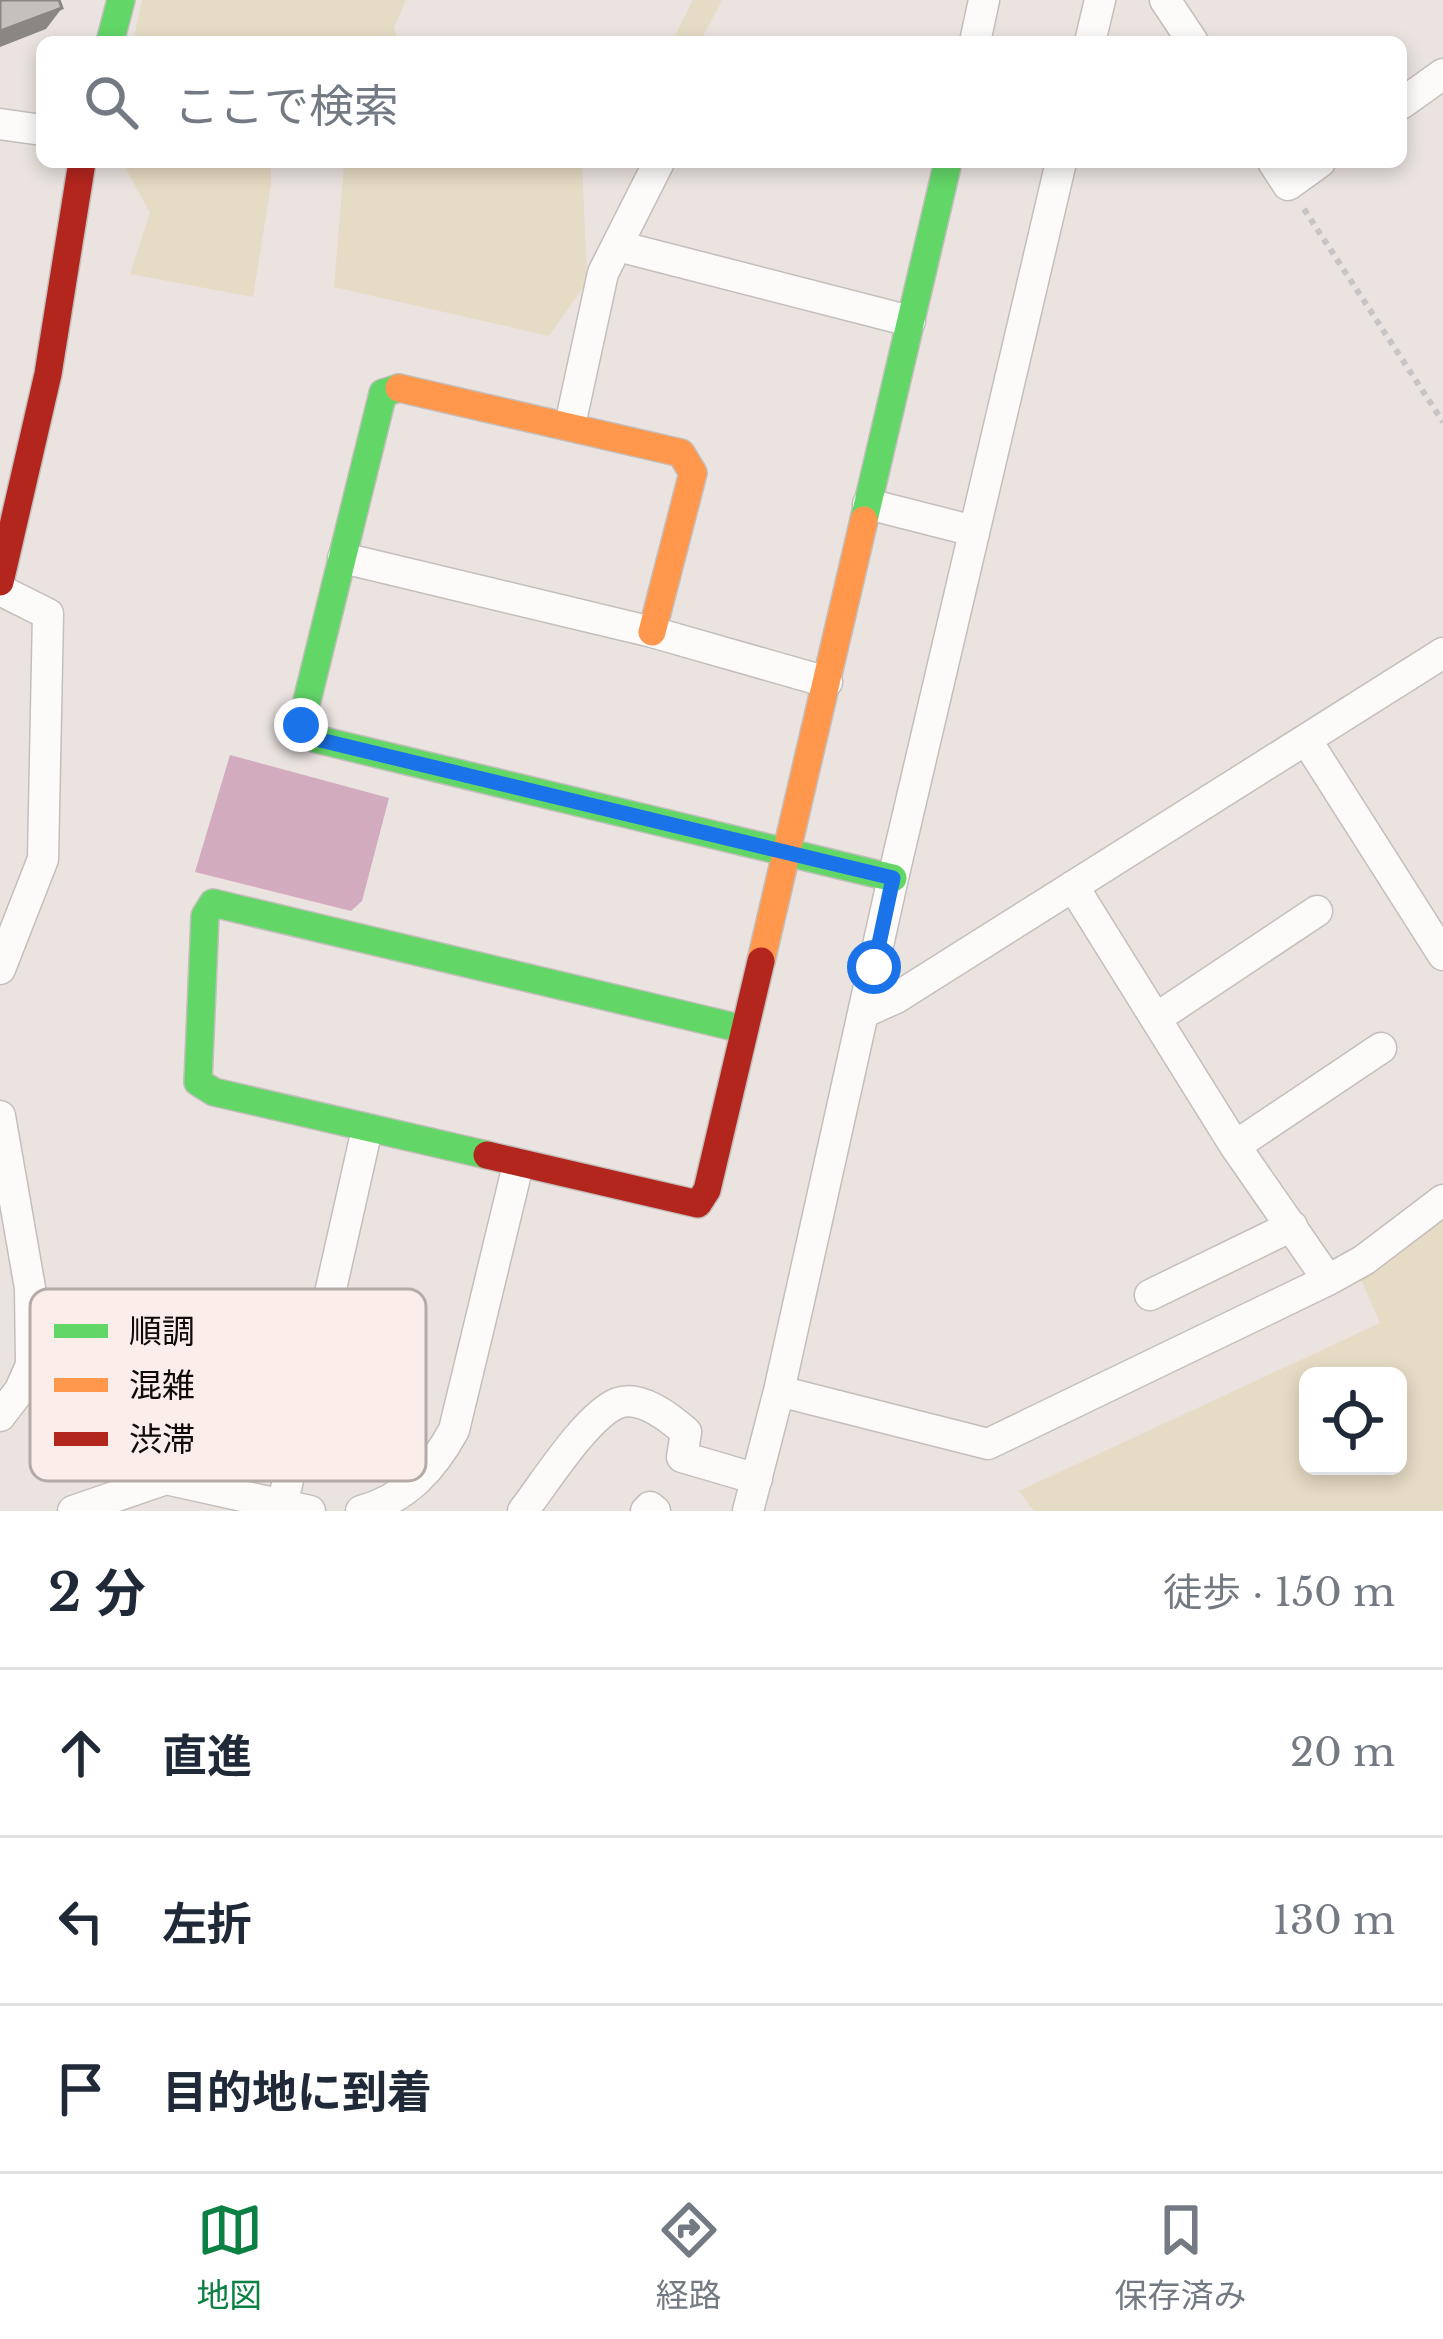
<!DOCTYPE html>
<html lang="ja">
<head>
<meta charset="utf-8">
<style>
  :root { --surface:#fff; --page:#f2f2f3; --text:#1f2937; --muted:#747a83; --line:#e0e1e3; --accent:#0b8043 }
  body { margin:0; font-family:"Libre Baskerville","Noto Sans JP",serif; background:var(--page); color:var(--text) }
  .controls { position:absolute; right:36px; bottom:36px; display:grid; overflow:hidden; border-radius:18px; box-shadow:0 6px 18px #0003 }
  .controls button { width:108px; height:108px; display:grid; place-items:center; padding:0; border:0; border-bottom:3px solid var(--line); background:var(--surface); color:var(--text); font:60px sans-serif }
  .stop { position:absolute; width:36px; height:36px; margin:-27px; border:9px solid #1a73e8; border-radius:50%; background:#fff }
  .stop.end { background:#1a73e8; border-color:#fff; box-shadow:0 3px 12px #0008 }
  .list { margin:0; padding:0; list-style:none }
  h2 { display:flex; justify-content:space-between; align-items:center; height:156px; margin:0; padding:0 48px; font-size:51px }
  h2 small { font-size:39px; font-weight:400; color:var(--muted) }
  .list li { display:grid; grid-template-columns:78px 1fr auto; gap:36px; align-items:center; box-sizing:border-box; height:168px; padding:0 48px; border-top:3px solid var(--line) }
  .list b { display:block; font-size:45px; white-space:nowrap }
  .list em { font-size:39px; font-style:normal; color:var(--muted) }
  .icon { flex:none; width:66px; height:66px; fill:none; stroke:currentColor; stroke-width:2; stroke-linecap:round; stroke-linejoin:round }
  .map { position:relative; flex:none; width:1443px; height:1511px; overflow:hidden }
  .search { position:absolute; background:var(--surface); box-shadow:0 6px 18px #0003; left:36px; right:36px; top:36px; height:132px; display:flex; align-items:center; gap:30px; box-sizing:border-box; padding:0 42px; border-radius:18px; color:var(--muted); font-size:45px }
  .sheet { height:660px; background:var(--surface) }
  nav { display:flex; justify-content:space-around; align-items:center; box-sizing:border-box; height:168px; border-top:3px solid var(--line); background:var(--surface); font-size:33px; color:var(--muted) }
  nav a { display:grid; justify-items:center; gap:6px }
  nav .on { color:var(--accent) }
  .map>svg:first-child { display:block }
  .green { fill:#e6dbc4; fill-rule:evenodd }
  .water { fill:#d2abbe }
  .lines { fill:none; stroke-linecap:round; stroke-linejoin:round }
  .street-casing { stroke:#c4bebc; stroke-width:33 }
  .fast-casing { stroke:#c4bebc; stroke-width:30 }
  .slow-casing { stroke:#c4bebc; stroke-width:30 }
  .jam-casing { stroke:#c4bebc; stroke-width:30 }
  .path { stroke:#c6c4c4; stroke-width:6; stroke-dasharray:6 6; stroke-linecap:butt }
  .street { stroke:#fcfbfa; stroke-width:30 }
  .fast { stroke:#63d668; stroke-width:27 }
  .slow { stroke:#ff974d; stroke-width:27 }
  .jam { stroke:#b3261e; stroke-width:27 }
  .shaded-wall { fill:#8a8684 }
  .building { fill:#c5c0bd; stroke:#8a8684; stroke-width:3 }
  .route { stroke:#1a73e8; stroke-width:15 }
  .key { fill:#fbeeea; stroke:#b4aaa6; stroke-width:3 }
  .key-label { font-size:33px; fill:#0f0b09 }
</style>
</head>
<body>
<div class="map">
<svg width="1443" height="1511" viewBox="0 0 1443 1511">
  <rect width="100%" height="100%" fill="#eae3e0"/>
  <path class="green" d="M142,0H406L394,27L398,42H133Z
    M693,0H722L700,42H672Z
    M122,162H271V184L253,297L130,274L150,213Z
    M338,162H582L587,282L549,336L334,287L344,165Z
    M1443,1213V1511H1034L1019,1491L1380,1323L1359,1275ZM1308,1376H1398V1466H1308Z"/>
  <path class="water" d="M230,755L389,798L362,901L351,911L195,872Z"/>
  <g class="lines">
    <defs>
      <path id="street" d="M1165,0L1193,42
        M975,42L984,0
        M1090,42L1100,0
        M1401,104L1443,74
        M0,124L42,130
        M1273,162L1288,185L1320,162
        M618,246L910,321
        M570,425L603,273L659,162
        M868,504L974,531
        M343,558L652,632L827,682
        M0,590L48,614L43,859L0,969
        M1307,741L1443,955
        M1073,886L1235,1146L1328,1280
        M865,1012L896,998L1443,653
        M1158,1017L1317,911
        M0,1116L30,1288L31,1365L20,1390L0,1416
        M1235,1146L1381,1048
        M1150,1295L1292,1226
        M779,1391L988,1444L1328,1280L1364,1260L1443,1200
        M283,1502L367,1129
        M73,1511L166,1479L310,1511
        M361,1511C405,1499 433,1469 454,1430L518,1165
        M523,1511C544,1484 587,1415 618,1403C641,1395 670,1418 686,1432L682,1457L757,1479
        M646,1511L650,1507L655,1511
        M748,1511L779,1391L893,878L1061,162"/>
      <path id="fast" d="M110,42L121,0
        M399,388L383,393L301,725L316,739L893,878
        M864,520L948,162
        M487,1155L214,1092L198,1082L205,916L213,903L743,1029"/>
      <path id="slow" d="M399,388L681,453L693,473L652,632
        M761,961L864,520"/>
      <path id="jam" d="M0,582L48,374L82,162
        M487,1155L698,1204L707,1190L761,961"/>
    </defs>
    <use href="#street" class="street-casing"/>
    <use href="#fast" class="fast-casing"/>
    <use href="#slow" class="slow-casing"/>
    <use href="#jam" class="jam-casing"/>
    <path class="path" d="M1304,209L1443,422"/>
    <use href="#street" class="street"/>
    <use href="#fast" class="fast"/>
    <use href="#slow" class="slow"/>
    <use href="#jam" class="jam"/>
  </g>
  <path class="shaded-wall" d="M62,8L46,29L0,47V31Z"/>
  <path class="building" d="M0,0H59L62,8L0,31Z"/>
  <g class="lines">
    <path class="route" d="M301,725L316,739L893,878L874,967"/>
  </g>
  <rect x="30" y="1289" width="396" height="192" rx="18" class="key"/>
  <rect x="54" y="1324" width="54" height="14" fill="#63d668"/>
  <rect x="54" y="1378" width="54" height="14" fill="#ff974d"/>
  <rect x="54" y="1432" width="54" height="14" fill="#b3261e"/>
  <g class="key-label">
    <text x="129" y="1343">順調</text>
    <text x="129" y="1397">混雑</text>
    <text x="129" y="1451">渋滞</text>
  </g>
</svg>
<div class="controls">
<button><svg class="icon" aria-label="locate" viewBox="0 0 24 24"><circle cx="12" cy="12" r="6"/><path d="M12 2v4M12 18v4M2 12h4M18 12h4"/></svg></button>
</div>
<div class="stop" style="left:874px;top:967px"></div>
<div class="stop end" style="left:301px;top:725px"></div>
<div class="search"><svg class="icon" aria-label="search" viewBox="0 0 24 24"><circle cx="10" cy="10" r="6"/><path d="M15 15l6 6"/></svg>ここで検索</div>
</div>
<section class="sheet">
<h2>2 分<small>徒歩 · 150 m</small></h2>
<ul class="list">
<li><svg class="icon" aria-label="ahead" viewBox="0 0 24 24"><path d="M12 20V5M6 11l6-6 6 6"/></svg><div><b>直進</b></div><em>20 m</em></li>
<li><svg class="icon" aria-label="left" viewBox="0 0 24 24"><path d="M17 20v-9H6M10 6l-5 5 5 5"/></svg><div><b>左折</b></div><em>130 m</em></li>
<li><svg class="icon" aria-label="arrive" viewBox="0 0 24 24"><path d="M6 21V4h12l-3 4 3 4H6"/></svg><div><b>目的地に到着</b></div></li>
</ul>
</section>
<nav>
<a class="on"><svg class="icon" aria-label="map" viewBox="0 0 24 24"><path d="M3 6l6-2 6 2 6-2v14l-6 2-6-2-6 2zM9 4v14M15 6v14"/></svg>地図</a>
<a><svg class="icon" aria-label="directions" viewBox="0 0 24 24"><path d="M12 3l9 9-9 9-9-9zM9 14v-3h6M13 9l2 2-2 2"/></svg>経路</a>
<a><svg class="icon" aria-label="saved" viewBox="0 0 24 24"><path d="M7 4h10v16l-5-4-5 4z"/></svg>保存済み</a>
</nav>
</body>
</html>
